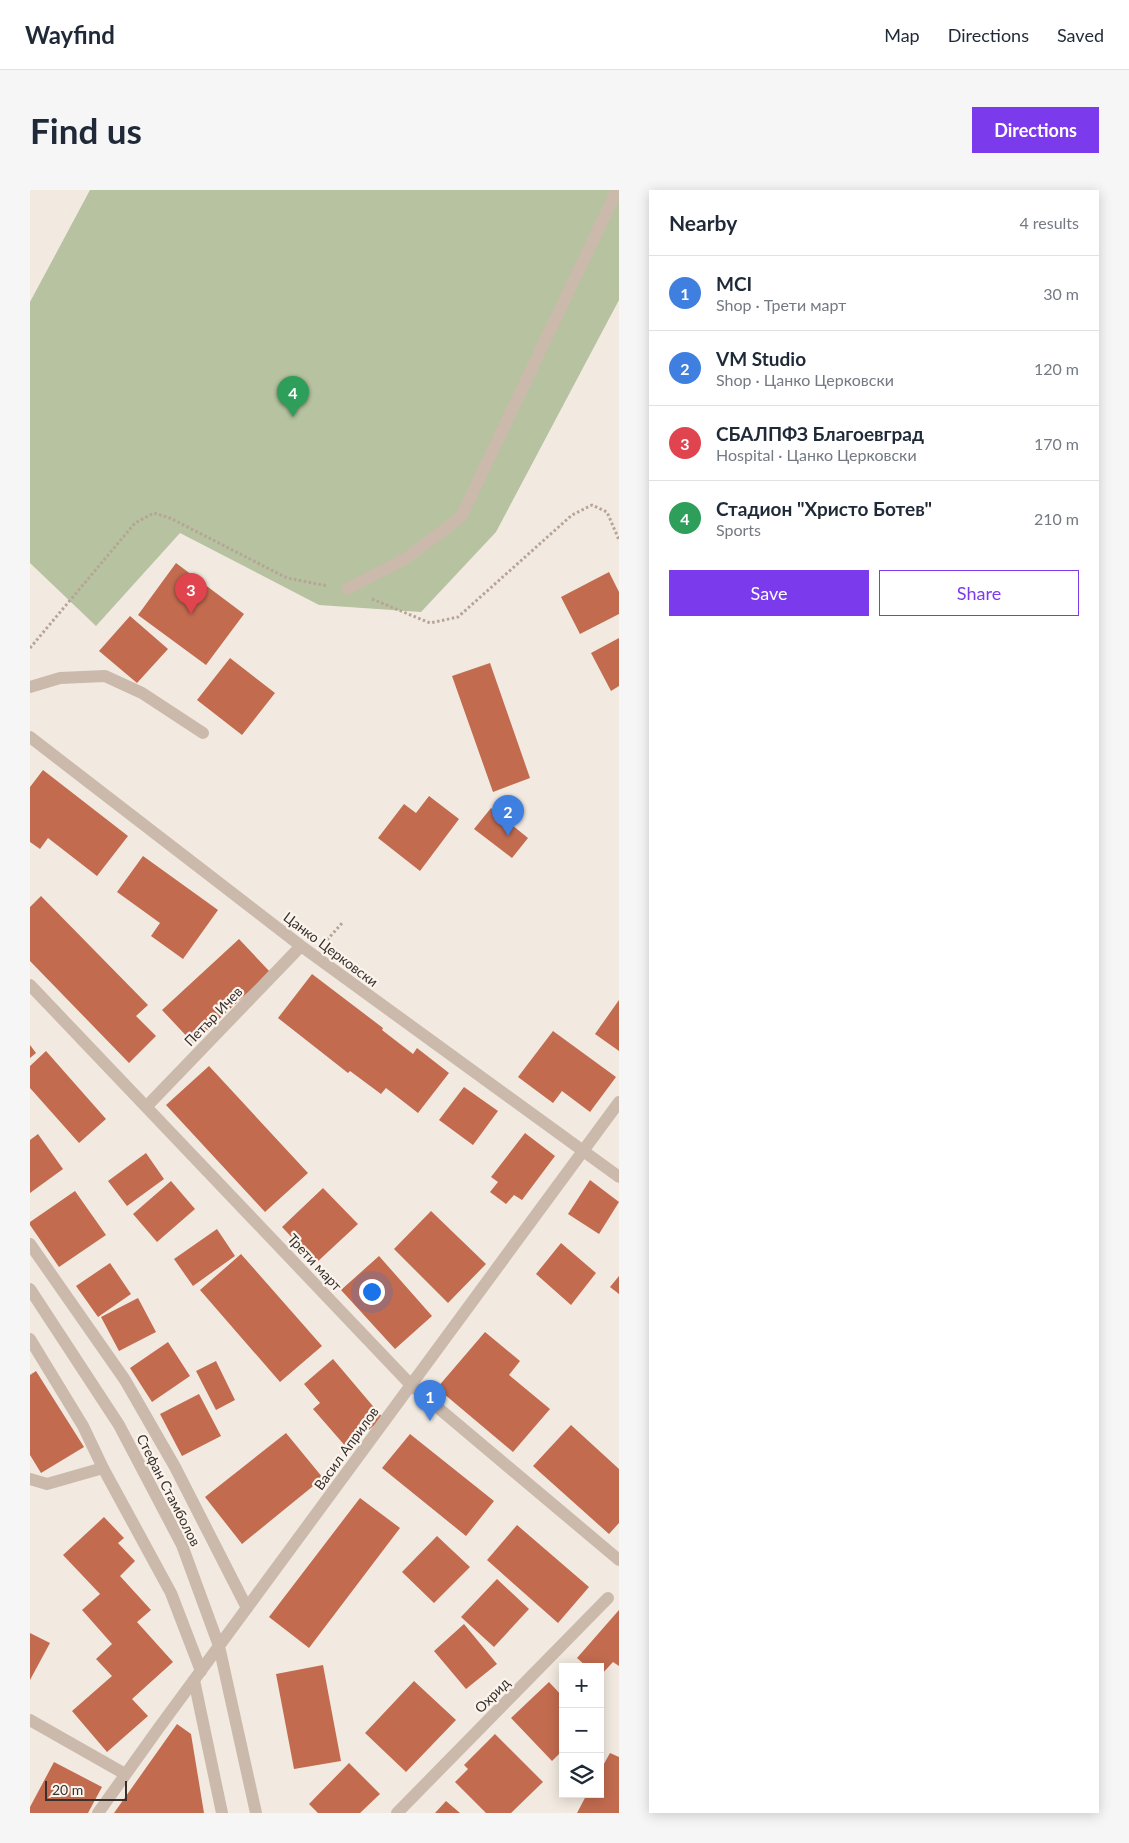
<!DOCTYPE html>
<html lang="en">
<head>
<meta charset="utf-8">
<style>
  :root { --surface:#fff; --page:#f6f6f7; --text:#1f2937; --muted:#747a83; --line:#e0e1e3; --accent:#7c3aed }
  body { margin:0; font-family:Lato,sans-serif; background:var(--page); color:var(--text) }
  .controls { position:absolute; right:15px; bottom:15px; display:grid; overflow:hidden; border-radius:0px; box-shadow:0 2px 12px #0003 }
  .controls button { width:45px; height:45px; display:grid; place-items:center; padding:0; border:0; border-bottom:1px solid var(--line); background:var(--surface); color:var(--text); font:25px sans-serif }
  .scale { position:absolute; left:15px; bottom:12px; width:82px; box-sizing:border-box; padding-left:5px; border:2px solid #392f2b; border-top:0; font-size:14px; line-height:18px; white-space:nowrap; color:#392f2b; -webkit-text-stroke:4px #faf4ed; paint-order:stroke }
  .you { position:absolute; left:341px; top:1101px; width:18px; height:18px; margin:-12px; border:4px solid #fff; border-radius:50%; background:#1a73e8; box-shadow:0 0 0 8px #1a73e833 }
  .badge { display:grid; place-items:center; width:32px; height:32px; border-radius:50%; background:var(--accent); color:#fff; font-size:16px; font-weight:700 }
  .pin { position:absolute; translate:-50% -41px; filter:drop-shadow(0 1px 2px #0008) }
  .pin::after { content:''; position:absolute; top:26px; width:18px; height:15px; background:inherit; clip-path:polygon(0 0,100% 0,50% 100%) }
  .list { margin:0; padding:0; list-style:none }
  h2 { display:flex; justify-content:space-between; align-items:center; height:65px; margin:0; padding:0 20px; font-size:21px }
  h2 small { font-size:16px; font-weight:400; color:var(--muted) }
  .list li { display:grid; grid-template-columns:32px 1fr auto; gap:15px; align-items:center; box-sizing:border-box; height:75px; padding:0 20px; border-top:1px solid var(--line) }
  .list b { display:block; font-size:19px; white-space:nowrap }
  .list p { margin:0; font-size:16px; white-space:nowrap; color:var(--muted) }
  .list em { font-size:16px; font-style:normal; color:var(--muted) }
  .actions { display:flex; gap:10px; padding:15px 20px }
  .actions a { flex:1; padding:11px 0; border:1px solid var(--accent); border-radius:0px; text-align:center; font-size:18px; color:var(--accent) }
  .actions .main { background:var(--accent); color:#fff }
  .icon { flex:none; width:28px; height:28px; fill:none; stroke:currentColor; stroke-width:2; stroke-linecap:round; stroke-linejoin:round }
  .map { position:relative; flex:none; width:589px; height:1623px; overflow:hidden; border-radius:0px }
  header { display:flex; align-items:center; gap:30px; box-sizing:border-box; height:70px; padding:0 25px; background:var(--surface); border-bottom:1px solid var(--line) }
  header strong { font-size:24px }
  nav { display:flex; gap:28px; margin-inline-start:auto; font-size:18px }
  .intro { display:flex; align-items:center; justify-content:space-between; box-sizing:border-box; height:120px; padding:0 30px }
  h1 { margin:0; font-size:35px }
  .button { padding:12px 22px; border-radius:0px; background:var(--accent); color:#fff; font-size:18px; font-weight:700 }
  main { display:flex; gap:30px; padding:0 30px }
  aside { flex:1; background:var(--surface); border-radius:0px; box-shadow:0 2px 12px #0003 }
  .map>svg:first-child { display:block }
  .green { fill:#b6c2a0 }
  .building { fill:#c26b4f }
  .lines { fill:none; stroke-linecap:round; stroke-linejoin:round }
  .path { stroke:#b7a496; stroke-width:3; stroke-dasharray:2.5 2.5; stroke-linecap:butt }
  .service { stroke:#cbbaac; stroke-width:12 }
  .minor { stroke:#cbbaac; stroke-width:12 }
  .labels { text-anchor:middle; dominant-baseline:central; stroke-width:4.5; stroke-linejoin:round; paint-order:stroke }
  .street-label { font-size:14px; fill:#392f2b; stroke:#faf4ed }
</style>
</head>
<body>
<header>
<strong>Wayfind</strong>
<nav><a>Map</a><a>Directions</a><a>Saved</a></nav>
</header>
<div class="intro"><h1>Find us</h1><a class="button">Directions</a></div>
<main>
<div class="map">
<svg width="589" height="1623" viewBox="0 0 589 1623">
  <rect width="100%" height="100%" fill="#f2eae0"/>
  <path class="green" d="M60,0H589V110L466,342L391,422L289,415L150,343L66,436L0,373V112Z"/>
  <path class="building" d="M146,373L214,424L176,475L108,425Z
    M579,382L589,402V424L550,444L531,407Z
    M100,426L138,459L107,493L69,461Z
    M589,448V496L581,501L561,463Z
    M200,468L245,503L212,545L167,510Z
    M460,473L500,588L463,602L422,486Z
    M13,580L98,646L67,686L18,648L10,659L0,652V597Z
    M399,606L429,629L390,681L348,648L374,614L386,623Z
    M461,618L498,648L482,668L444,639Z
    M113,666L188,720L153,769L121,746L130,733L87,702Z
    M11,706L118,815L106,826L126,846L99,873L0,771V717Z
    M209,749L240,782L163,853L132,820Z
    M282,784L353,838L352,840L383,864L387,858L419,883L388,923L356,898L351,904L320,881L318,883L248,828Z
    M589,810V861L565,844Z
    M523,841L586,887L560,922L532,901L523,913L488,887Z
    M0,855L6,863L0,868Z
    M16,861L76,929L49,953L0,898V876Z
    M179,876L278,983L235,1022L136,915Z
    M434,897L468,921L443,955L409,930Z
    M495,943L525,966L492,1010L484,1005L476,1014L460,1002L468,992L461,987Z
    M8,944L33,979L0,1003V950Z
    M116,963L134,989L97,1016L78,991Z
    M560,990L589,1012L569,1044L538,1024Z
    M141,991L165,1019L127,1052L103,1024Z
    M293,998L328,1034L286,1073L252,1037Z
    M45,1001L76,1045L29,1077L0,1035V1032Z
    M401,1021L456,1074L418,1113L364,1059Z
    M187,1039L205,1066L163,1096L144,1069Z
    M531,1053L566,1083L541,1115L506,1084Z
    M211,1064L292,1156L250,1192L170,1100Z
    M349,1066L402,1126L365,1159L311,1100Z
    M80,1073L101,1104L68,1127L46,1096Z
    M589,1086V1104L580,1097Z
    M108,1108L126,1142L89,1161L71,1127Z
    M455,1142L490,1171L479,1185L520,1219L483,1262L407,1198Z
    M138,1152L160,1186L122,1212L100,1178Z
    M303,1169L353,1228L317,1258L283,1219L290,1213L274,1194Z
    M186,1171L205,1210L186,1220L166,1181Z
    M6,1181L54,1257L11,1283L0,1265V1185Z
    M169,1204L191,1246L152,1266L130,1224Z
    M541,1235L589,1279V1333L579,1344L503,1276Z
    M256,1243L293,1288L212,1354L175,1307Z
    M380,1244L464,1311L436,1346L352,1278Z
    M330,1308L370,1338L279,1458L239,1427Z
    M74,1327L94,1348L88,1353L105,1371L90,1386L121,1420L107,1432L143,1472L102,1509L118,1526L77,1562L42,1521L82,1486L66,1469L82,1454L52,1420L70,1404L33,1365Z
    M487,1335L559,1397L528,1433L457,1370Z
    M407,1346L440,1377L404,1413L372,1382Z
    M467,1389L499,1419L464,1457L431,1427Z
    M589,1420V1476L583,1472L570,1486V1477H557L547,1468Z
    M434,1434L467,1474L436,1499L404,1461Z
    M0,1443L20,1453L0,1490Z
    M293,1475L311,1571L264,1579L246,1484Z
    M384,1491L426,1530L376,1582L335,1543Z
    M519,1492L533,1507V1560L522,1571L481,1528Z
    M147,1534L161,1544L174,1623H84Z
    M465,1544L513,1592L481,1623H456L425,1592L438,1579L434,1575Z
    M580,1563L589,1567V1623H547L557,1604H570V1581Z
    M24,1572L72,1597L58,1623H0V1617Z
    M319,1573L350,1604L330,1623H288L279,1614Z
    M416,1611L430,1623H405Z"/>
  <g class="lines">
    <path class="path" d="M342,409L400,433L428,427L542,325L562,315L577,322L589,350
      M0,458L105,333L124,323L140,328L257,388L298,396
      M297,750L313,732"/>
    <path class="service" d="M317,399L375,369L431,327L587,0
      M0,1054L95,1190L145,1277L217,1418
      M0,1149L53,1236L73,1278L141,1403L171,1481
      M164,1490L192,1623"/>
    <path class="minor" d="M0,497L30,488L75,486L112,503L173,543
      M0,547L271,756L589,987
      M0,795L381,1195L589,1370
      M117,916L271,756
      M0,1099L89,1235L152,1355L189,1456L226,1623
      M0,1289L17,1294L73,1278
      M0,1530L95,1584
      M68,1623L128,1539L589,912
      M367,1623L578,1408"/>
  </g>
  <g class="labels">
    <g class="street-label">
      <text transform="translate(301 759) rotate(37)">Цанко Церковски</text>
      <text transform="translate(183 826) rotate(-46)">Петър Ичев</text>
      <text transform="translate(285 1072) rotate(47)">Трети март</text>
      <text transform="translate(316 1258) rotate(-54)">Васил Априлов</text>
      <text transform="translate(139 1300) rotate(63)">Стефан Стамболов</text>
      <text transform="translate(462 1505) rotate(-45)">Охрид</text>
    </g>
  </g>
</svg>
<div class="controls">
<button>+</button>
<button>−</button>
<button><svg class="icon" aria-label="layers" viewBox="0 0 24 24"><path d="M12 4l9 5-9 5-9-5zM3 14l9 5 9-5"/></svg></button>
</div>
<div class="scale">20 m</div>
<div class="you"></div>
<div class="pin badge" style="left:400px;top:1231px;background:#3f7fe0">1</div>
<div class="pin badge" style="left:478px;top:646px;background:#3f7fe0">2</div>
<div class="pin badge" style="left:161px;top:424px;background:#e0444e">3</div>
<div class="pin badge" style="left:263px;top:227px;background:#2e9e5b">4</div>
</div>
<aside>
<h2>Nearby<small>4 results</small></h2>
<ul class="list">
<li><span class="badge" style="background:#3f7fe0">1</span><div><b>MCI</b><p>Shop · Трети март</p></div><em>30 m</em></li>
<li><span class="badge" style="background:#3f7fe0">2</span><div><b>VM Studio</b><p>Shop · Цанко Церковски</p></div><em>120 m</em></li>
<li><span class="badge" style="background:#e0444e">3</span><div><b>СБАЛПФЗ Благоевград</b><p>Hospital · Цанко Церковски</p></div><em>170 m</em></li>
<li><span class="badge" style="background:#2e9e5b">4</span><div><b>Стадион &quot;Христо Ботев&quot;</b><p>Sports</p></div><em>210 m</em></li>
</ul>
<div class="actions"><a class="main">Save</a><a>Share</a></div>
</aside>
</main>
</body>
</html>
